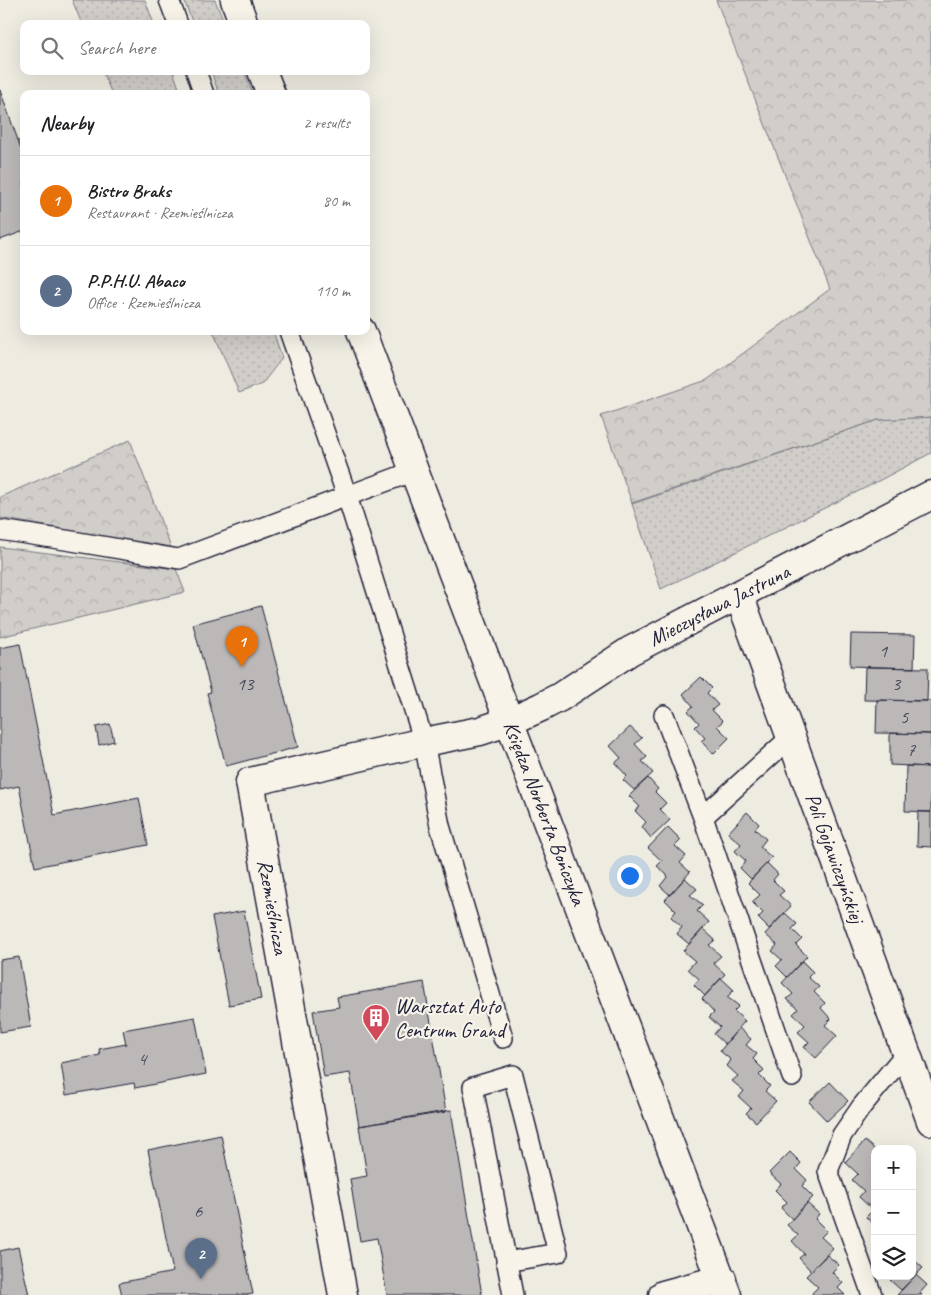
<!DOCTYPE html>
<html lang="en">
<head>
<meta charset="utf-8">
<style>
  :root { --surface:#fff; --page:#f6f6f6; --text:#202124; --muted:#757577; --line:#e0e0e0; --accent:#d1495b }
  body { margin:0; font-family:Caveat,sans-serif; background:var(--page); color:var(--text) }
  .controls { position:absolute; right:15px; bottom:15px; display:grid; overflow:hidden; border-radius:10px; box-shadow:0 5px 20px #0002 }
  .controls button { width:45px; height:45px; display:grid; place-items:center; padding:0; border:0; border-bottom:1px solid var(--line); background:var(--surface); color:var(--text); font:25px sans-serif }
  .you { position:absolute; left:629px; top:875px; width:18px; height:18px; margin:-12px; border:4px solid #fff; border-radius:50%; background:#1a73e8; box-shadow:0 0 0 8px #1a73e833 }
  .badge { display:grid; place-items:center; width:32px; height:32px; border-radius:50%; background:var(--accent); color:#fff; font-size:16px; font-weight:700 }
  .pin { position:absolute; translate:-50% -41px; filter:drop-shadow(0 1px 2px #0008) }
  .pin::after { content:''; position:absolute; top:26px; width:18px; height:15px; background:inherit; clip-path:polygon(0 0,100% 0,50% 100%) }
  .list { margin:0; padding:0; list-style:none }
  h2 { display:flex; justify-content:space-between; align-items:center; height:65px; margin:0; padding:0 20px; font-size:21px }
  h2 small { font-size:16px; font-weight:400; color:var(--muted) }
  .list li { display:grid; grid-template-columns:32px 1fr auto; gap:15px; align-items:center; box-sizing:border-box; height:90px; padding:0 20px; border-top:1px solid var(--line) }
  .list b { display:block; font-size:19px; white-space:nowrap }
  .list p { margin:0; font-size:16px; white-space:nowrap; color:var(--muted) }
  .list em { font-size:16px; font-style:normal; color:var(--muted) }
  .icon { flex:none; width:28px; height:28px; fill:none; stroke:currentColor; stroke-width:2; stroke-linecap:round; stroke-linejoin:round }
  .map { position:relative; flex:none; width:931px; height:1295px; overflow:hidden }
  .search { position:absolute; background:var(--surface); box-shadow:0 5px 20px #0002; left:20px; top:20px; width:350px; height:55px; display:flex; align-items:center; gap:12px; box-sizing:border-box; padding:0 18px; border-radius:10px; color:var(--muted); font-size:19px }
  .panel { position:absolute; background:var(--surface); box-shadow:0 5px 20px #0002; left:20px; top:90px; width:350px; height:245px; border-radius:10px }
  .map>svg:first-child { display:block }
  .grass { fill:url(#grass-dots); stroke:#7a7882 }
  .forest { fill:url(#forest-crowns); stroke:#7a7882 }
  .building { fill:#bbb8b7; stroke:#22223b }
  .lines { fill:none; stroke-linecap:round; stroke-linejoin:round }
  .service-casing { stroke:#22223b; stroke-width:22 }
  .minor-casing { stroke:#22223b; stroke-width:31 }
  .tertiary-casing { stroke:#22223b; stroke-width:31 }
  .service { stroke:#f7f3e8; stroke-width:19 }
  .minor { stroke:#f7f3e8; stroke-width:28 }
  .tertiary { stroke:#f7f3e8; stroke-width:28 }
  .labels { text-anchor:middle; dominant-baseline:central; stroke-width:4.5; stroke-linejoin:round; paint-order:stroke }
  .number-label { font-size:19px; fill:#48485a }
  .street-label { font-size:21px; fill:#22223b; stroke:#f7f3e8 }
  .poi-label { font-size:21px; fill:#22223b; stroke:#f7f3e8; text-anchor:start }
</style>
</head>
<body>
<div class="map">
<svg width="931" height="1295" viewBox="0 0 931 1295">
  <defs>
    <pattern id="grass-dots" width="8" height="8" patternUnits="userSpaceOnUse" patternTransform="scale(1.25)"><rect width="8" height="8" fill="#d1cdc9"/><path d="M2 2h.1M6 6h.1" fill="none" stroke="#b3b0ae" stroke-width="1.8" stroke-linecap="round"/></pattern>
    <pattern id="forest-crowns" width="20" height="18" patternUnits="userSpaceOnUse" patternTransform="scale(1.25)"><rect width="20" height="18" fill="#d1cdc9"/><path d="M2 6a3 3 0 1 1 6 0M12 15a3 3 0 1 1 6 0" fill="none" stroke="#b3b0ae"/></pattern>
  </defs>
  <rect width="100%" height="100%" fill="#eeebe1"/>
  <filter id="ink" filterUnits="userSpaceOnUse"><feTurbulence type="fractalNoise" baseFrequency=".02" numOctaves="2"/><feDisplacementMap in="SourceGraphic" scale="10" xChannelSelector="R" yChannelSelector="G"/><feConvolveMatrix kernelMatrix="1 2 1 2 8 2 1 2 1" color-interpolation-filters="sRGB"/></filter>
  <g filter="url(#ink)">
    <path class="grass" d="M72,0H145L154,24H82Z
      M184,0H215L225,24H193Z
      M102,71H173L181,94H112Z
      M211,71H244L253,94H219Z
      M213,331H273L282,358L262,384L239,393Z
      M931,417V453L867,487L661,589L632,504L878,420Z"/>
    <path class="forest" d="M716,0H931V417L878,420L632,503L601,416L707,380L830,289Z
      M130,440L171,548L0,518V497Z
      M0,547L176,569L185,592L0,637Z"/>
    <path class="building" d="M0,90L24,157V231L0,240Z
      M261,606L298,747L226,766L207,693L211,692L193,624Z
      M851,634L915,635L914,668L850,666Z
      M20,644L54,815L139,798L148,845L35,867L19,786L0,790V648Z
      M865,667L928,668L927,701L864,700Z
      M701,677L712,688L707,693L718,705L712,710L723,721L717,726L729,738L713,754L701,741L705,738L695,727L699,723L688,711L693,706L683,694Z
      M877,700L931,701V734L876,733Z
      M110,724L114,741L99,745L96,727Z
      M630,727L642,738L635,744L647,757L642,761L653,773L634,790L623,780L627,776L615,763L621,758L610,746Z
      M890,733L931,734V767L890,765Z
      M906,766L931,767V812L905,811Z
      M648,778L658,789L655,792L666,803L660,809L670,820L651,838L642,827L646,822L635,811L640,807L629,796Z
      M747,812L759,824L755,829L766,839L760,847L772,858L751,879L740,868L746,861L735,851L741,844L728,833Z
      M918,812H931V847L917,846Z
      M668,827L681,840L675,846L686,856L680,863L690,872L670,895L660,886L668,876L657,866L662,861L648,848Z
      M767,863L778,874L773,880L784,891L779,895L791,906L769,929L758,918L763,913L752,902L760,895L748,883Z
      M685,878L697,889L690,895L703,905L697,911L709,922L689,944L677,934L682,927L671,917L676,911L665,900Z
      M244,911L261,999L229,1005L212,917Z
      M785,913L797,924L792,929L802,939L796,945L807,956L787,977L776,966L782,960L772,951L777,945L765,934Z
      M703,929L715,940L709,945L721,956L713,963L725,974L705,996L694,985L699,979L688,969L695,961L683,951Z
      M19,957L31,1027L0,1032V960Z
      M802,961L813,972L808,977L819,987L814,992L825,1003L821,1008L831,1019L825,1025L837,1036L816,1058L804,1047L809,1042L798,1032L805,1025L793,1014L798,1009L787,999L793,994L782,983Z
      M721,978L734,990L727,997L739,1006L734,1011L745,1021L725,1044L714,1034L720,1027L709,1017L714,1012L702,999Z
      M424,982L446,1112L359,1126L350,1073L324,1077L313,1011L339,1007L337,997Z
      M195,1017L206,1074L135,1088L134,1083L66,1095L61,1063L100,1055L99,1049L126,1044L123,1030Z
      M739,1028L751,1039L746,1045L757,1054L753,1059L764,1070L759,1075L770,1086L765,1091L776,1101L756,1122L746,1113L751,1108L739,1097L744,1091L732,1081L738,1076L727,1066L731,1060L720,1051Z
      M830,1082L848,1101L827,1121L809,1102Z
      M451,1110L482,1295H387L377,1238L360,1241L350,1179L367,1176L359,1126Z
      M221,1135L253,1294L247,1295H122L119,1283L173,1272L148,1150Z
      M865,1141L875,1150V1156L873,1158L875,1159V1225L866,1217L873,1210L859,1197L864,1191L852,1180L858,1174L845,1162Z
      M790,1152L801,1163L796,1169L807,1180L802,1186L813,1197L792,1219L781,1208L787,1202L775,1190L781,1184L769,1173Z
      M807,1203L819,1214L815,1219L827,1231L821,1237L833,1248L811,1271L799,1258L804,1254L792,1241L798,1235L787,1225Z
      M18,1247L29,1295H0V1251Z
      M827,1255L839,1265L832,1272L843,1283L838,1288L845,1295H813L812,1293L818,1287L806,1276Z
      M912,1258L923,1268L901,1290L890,1280L894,1276H912Z
      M916,1275L927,1285L920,1293L922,1295H897Z"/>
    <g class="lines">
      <defs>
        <path id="service" d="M169,0L178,24
          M196,71L204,94
          M289,331L347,496L424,742L440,826L503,1038
          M0,530L72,541L179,559L414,471
          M664,715L703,817
          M791,737L703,817L792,1077
          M506,1262L558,1253L513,1075L473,1087L513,1295
          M872,1295L828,1171L842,1135L862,1106L906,1053"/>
        <path id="minor" d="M739,595L931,1121
          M343,1295L250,782L424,742L480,731L510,721L541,707L560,697L630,651L931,495
          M663,1295L722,1279"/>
        <path id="tertiary" d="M235,0L244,24
          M262,71L271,94
          M361,331L727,1295"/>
      </defs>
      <use href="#service" class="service-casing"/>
      <use href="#minor" class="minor-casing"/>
      <use href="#tertiary" class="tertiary-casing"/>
      <use href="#service" class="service"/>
      <use href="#minor" class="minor"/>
      <use href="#tertiary" class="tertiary"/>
    </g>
  </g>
  <defs>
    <symbol id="building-pin" viewBox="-11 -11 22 30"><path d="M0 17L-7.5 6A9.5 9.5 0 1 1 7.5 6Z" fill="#d1495b" stroke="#f7f3e8"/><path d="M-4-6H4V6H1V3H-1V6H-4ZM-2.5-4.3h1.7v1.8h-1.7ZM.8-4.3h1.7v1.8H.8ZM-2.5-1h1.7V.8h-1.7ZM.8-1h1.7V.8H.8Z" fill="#fff"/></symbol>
  </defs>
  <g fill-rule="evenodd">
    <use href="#building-pin" x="360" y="1002" width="32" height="43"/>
  </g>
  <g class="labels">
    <g class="number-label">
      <text x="883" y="651">1</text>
      <text x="245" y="684">13</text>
      <text x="896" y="684">3</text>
      <text x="904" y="717">5</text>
      <text x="911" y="750">7</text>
      <text x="142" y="1059">4</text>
      <text x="198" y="1211">6</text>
    </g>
    <g class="street-label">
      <text transform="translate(719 605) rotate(-27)">Mieczysława Jastruna</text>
      <text transform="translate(545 813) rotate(69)">Księdza Norberta Bończyka</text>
      <text transform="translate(835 858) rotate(70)">Poli Gojawiczyńskiej</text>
      <text transform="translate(273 907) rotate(80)">Rzemieślnicza</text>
    </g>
    <g class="poi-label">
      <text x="395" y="1006">Warsztat Auto<tspan x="395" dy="24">Centrum Grand</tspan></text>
    </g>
  </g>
</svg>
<div class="controls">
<button>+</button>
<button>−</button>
<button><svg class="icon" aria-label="layers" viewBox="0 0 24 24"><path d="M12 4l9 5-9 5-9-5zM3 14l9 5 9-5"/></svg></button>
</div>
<div class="you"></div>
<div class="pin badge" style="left:242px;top:667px;background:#e8710a">1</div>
<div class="pin badge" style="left:201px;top:1279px;background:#5c6f8a">2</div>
<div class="search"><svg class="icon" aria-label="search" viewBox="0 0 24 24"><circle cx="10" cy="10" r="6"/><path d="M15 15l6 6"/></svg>Search here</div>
<section class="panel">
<h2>Nearby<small>2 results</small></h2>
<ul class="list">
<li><span class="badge" style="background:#e8710a">1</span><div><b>Bistro Braks</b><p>Restaurant · Rzemieślnicza</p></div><em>80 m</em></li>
<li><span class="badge" style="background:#5c6f8a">2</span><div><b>P.P.H.U. Abaco</b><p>Office · Rzemieślnicza</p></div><em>110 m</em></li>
</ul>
</section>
</div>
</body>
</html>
